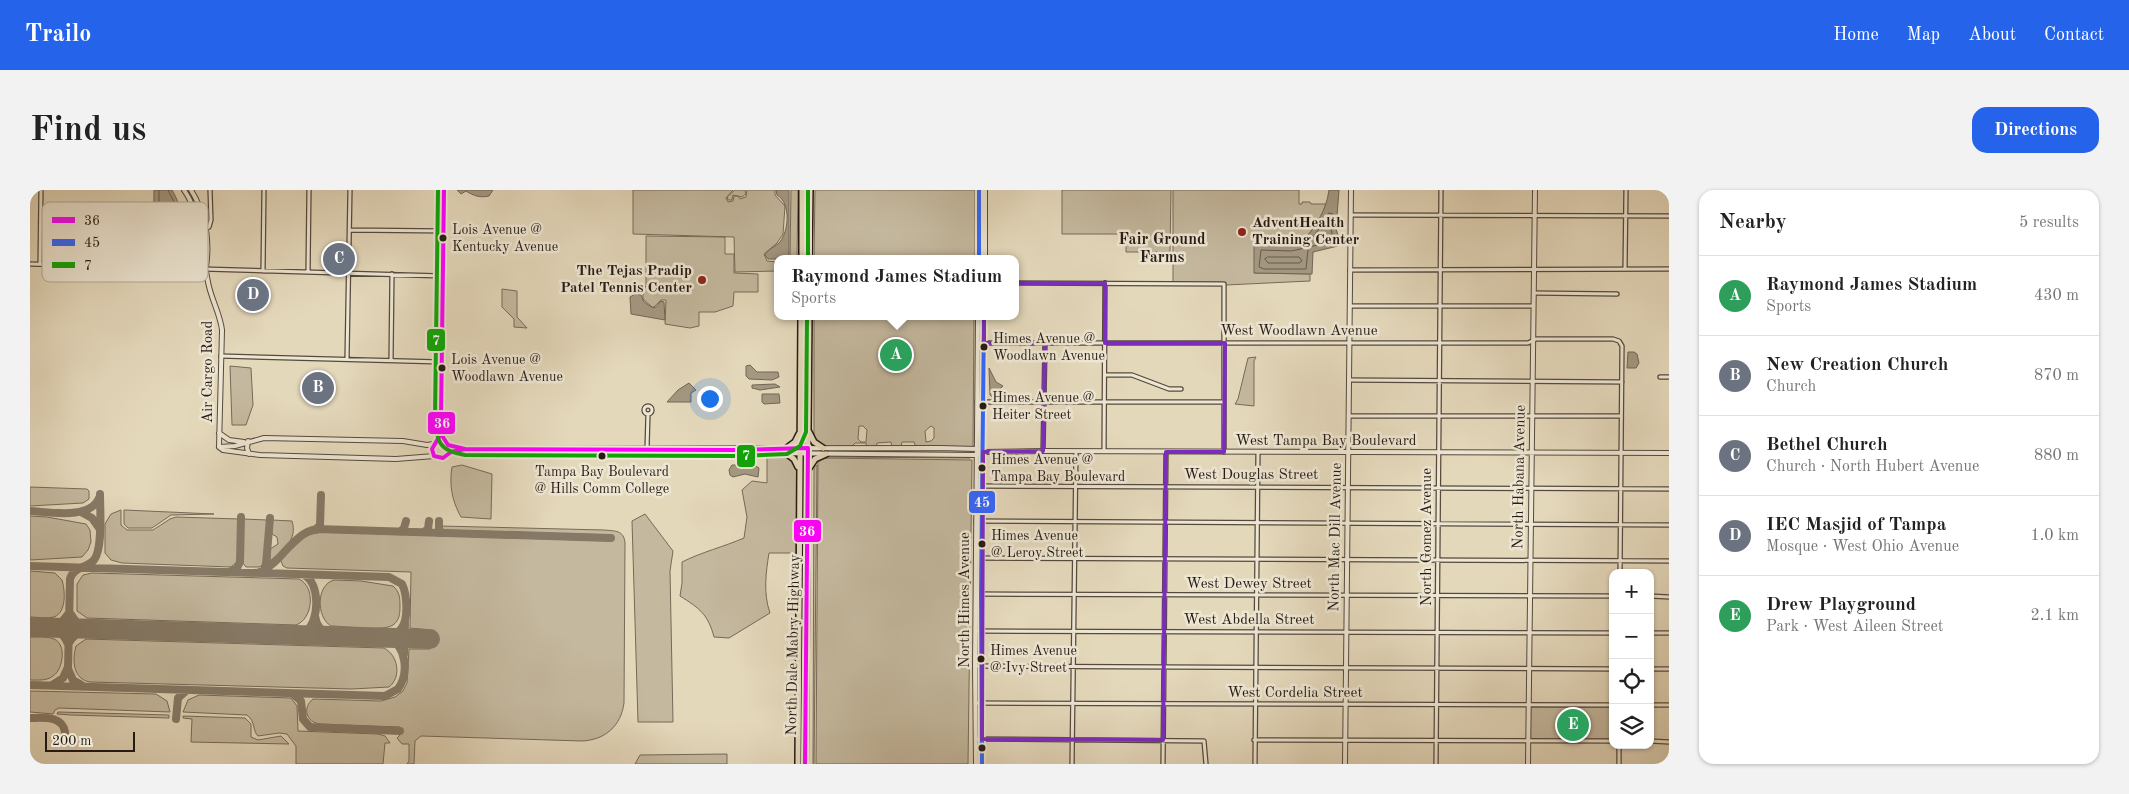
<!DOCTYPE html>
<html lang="en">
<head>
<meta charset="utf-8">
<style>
  :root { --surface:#fff; --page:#f2f2f2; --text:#222; --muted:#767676; --line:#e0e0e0; --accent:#2563eb }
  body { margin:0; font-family:"Old Standard TT",serif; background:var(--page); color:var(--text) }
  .controls { position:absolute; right:15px; bottom:15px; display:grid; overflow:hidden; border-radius:10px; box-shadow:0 1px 4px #0004 }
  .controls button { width:45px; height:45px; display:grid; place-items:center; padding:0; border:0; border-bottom:1px solid var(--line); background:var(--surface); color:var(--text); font:25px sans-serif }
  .scale { position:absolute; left:15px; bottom:12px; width:90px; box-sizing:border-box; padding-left:5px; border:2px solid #271b13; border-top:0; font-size:14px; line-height:18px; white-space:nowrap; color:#271b13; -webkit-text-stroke:4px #ede6d3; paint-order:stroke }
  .you { position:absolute; left:679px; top:208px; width:18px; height:18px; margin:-12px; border:4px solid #fff; border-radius:50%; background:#1a73e8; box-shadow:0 0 0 8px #1a73e833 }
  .badge { display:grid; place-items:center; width:32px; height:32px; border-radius:50%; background:var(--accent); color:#fff; font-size:16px; font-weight:700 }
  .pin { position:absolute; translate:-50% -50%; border:2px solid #fff; box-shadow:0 1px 5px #0006 }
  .popup { position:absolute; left:744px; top:65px; width:245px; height:65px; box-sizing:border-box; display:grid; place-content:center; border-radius:10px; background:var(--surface); filter:drop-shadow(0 1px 4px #0005); font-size:16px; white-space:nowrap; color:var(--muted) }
  .popup b { font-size:19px; color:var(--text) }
  .popup::after { content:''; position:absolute; left:50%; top:100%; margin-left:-10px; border:10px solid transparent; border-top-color:var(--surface) }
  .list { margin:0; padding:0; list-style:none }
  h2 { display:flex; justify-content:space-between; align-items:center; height:65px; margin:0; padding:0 20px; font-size:21px }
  h2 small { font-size:16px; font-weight:400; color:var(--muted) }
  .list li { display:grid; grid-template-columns:32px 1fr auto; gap:15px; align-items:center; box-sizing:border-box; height:80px; padding:0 20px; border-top:1px solid var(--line) }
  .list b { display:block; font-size:19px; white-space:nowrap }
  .list p { margin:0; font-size:16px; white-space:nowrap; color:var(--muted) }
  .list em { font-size:16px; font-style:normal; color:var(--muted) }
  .icon { flex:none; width:28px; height:28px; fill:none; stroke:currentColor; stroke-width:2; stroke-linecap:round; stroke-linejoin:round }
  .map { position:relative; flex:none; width:1639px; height:574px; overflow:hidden; border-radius:15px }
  header { display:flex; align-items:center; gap:30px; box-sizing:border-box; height:70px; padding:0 25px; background:var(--accent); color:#fff }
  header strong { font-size:24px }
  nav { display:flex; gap:28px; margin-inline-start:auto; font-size:18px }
  .intro { display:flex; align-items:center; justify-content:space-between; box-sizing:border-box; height:120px; padding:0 30px }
  h1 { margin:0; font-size:35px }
  .button { padding:12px 22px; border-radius:15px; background:var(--accent); color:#fff; font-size:18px; font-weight:700 }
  main { display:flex; gap:30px; padding:0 30px }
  aside { flex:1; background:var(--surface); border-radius:15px; box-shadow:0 1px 4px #0004 }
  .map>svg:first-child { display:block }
  .green { fill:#c4b89e; stroke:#766a58; fill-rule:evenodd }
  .water { fill:#a49882; stroke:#726656 }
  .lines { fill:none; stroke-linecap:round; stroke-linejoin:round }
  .shore { stroke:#665a4a; stroke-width:1 }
  .taxiway { stroke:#867a67; stroke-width:8 }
  .runway { stroke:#867a67; stroke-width:20 }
  .minor-casing { stroke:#564a3d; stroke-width:5.5 }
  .tertiary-casing { stroke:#564a3d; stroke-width:6 }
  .primary-casing { stroke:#271b13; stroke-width:8 }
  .minor { stroke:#ede6d3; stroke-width:3 }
  .tertiary { stroke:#ede6d3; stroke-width:4 }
  .primary { stroke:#e4d8bb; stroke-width:5 }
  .bus-1-casing { stroke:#ede6d3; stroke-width:8 }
  .bus-2-casing { stroke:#ede6d3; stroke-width:8 }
  .bus-3-casing { stroke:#ede6d3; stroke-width:8 }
  .bus-1 { stroke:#f0f; stroke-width:4 }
  .bus-2 { stroke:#36f; stroke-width:4 }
  .bus-3 { stroke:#10a408; stroke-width:4 }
  .marked { fill:none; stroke:#7b2cbf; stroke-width:4; stroke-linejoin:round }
  .poi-dot { fill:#8f2418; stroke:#ede6d3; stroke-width:2 }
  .bus-dot { fill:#271b13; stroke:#ede6d3; stroke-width:2 }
  .labels { text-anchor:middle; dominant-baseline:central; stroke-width:5; stroke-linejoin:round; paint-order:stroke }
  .bus-label { font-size:14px; fill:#271b13; stroke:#ede6d3; text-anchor:start }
  .poi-label { font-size:15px; font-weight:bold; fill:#271b13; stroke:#ede6d3; text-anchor:start }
  .street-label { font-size:15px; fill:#271b13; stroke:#ede6d3 }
  .neighbourhood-label { font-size:16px; font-weight:bold; fill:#271b13; stroke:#ede6d3 }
  .key { fill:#ede6d3; stroke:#b2a999; stroke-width:1 }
  .key-label { font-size:14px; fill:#271b13 }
  .line-badge { stroke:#ede6d3; stroke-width:2 }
  .badge-label { font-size:14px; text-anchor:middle; font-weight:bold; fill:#fff }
</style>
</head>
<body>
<header>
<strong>Trailo</strong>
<nav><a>Home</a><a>Map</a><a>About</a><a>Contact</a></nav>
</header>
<div class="intro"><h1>Find us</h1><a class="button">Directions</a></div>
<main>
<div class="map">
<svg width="1639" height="574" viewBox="0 0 1639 574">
  <rect width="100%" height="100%" fill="#e4d8bb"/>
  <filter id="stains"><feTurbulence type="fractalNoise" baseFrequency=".004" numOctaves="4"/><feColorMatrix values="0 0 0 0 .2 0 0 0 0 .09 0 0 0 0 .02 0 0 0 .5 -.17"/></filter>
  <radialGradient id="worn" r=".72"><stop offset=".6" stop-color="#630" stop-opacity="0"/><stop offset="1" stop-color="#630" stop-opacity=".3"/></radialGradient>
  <path class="green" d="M603,0H703L696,8L698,12L703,11L704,6H708L710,9L716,7L717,0H745V5L755,16L753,44L747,53L734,64L737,71L747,72V81L705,82L704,47L603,44Z
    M705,0H715L716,4L712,7L703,5L702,10H698L697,7Z
    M761,0H768L767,69H760Z
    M785,0H945V69H784Z
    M1032,0H1141L1140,62H1096V44H1032Z
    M1143,0H1269V14H1272V12H1280L1281,14H1296L1290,30L1270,55H1234L1224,83L1280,84V91L1196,95L1195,93L1143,92Z
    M616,46L695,47V64H704V83L728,84V102H704L703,116L685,122H669V136L660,138L635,134L636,110H631L624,117H622L613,109V100L616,96Z
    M472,99L487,101V127L497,138L484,137V129L472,117Z
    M784,126H944L943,257H886L884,252H872L871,257H862L861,252L847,253L846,257H837L836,253H825L823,255L825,256L795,257L784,247ZM829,236H833L837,240L836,252H831L828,249ZM901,236L904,238V248L901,251L896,252L895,241Z
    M1226,167L1224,171V216L1205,214L1208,209L1218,168Z
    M200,176L221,178L223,215L216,235H202Z
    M756,266L762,269L767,279L766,363H739C736,382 733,403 740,423L699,448L684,447C678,424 669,418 650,406L652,393V372C672,362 693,357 714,348L717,327L712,300L722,291L737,293V268Z
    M796,266L937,267L940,268L796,267Z
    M793,268L942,270L938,574H786L788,270Z
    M432,275L462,284L461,329L431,327C422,311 419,295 422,277Z
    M787,275L784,574H783L784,277Z
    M0,297L57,299L59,301V309L53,313L0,316Z
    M91,320V335L97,340H123L140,329L146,327L209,329L207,372L201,377L92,373L81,370L75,363V334L81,324Z
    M94,320L184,324L141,325L122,338H98L94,334Z
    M615,324L643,361L640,381L643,532H608L602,331Z
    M0,326L17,327L56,334L60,340L61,352L58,360L52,367L0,370Z
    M213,329L237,330L234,373L230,377H216L212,372Z
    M242,330L262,331C268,350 253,360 240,371V359L248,354L247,347L242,344Z
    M411,336L574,340C585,341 594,340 595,353L594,513C591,536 575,550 552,551L391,546L385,551L384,574H377L379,571V554H372L367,548L370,545V537L290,534C276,532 272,518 283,509L351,511L365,507L373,501L377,493L379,459H400V440L380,438L381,382L257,378L253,376L251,371L253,367L277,345L292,342L582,351V345L414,340Z
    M0,381L25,383L32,390C35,400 37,422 24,427C17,429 7,427 0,427Z
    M62,383L269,389C286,397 283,429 266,435L57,428L47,421V394L53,385Z
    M304,390L331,391L363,396C370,402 370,409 370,417C370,424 369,431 363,435C352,442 315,436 301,436C286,427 286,395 304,390Z
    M0,447C7,447 17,446 24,449C37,454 33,480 23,486C17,491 8,490 0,490Z
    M56,449L354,458C368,465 372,487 359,497L322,499L60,492C43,489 42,471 46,456Z
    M0,501L126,504L137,511L140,522L29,518L25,520L23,524L0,522Z
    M169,505L261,508L267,516L268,541L348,544L355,546L360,553H355L353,574H266V556L257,544L249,543L228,546C222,540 226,532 217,525L153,522L158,510Z
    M1500,517H1583V549L1500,550Z
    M28,522L139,525V528L41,525L27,524Z
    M153,526L215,528L221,534V547L228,550L251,546L259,554L161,552L162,529L153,528Z
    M697,564V574H605L610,565Z"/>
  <path class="water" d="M124,0H142C152,16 153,35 163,52L161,61L154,63L123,61Z
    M427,0H463L459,6C450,8 444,6 436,1L431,4Z
    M746,0H759V66L758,69H738L735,65C738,59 745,57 750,52C759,40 761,13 747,5Z
    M1299,0H1309L1306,39L1310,52L1308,56L1283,62L1282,84L1224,83V52H1233L1235,55H1270C1284,38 1296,23 1299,0Z
    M605,104L611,105L614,112L623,118L626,117L631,111L634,112L635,130L601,124L600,107Z
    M1598,162H1604L1607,164L1609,173L1606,178H1597Z
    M720,175L727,182H748L749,187L742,190L719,189L716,186V176Z
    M959,178L966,192L973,196L962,207L960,205Z
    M659,193L666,200L661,203V212H637L648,200Z
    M745,194L750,197L730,200L722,198V195Z
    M732,204H749L750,213L734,214L732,212Z
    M702,275H724L729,278L728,287L715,284L703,287L700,285L699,280Z"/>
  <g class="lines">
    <path class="shore" d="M129,0V55L132,57L154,58L157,52L152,44L145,14L138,0
      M138,19L140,20L148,49L146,51L135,49V21Z
      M1299,23L1303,24L1301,39L1304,52L1278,57L1277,54L1294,33Z
      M1276,58L1278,60L1276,79H1234L1229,77L1231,60L1261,61Z
      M1238,67H1269L1272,71L1269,73H1238L1235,69Z"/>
    <path class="taxiway" d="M0,321C20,322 60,330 69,308
      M51,322L62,328L69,338
      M409,331V343
      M285,340L290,335L291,305
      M370,342L374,338L376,331
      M394,342L398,339L399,331
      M0,376L359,387L372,394C377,404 379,429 371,439C368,443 362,446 357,448
      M234,380L236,374L240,328
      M201,381L207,378L210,372L211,327
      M230,382C252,373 262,343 287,339L581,348
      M40,423L47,433L60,438
      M285,426C288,450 313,446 332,446
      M19,437L31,433L39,423
      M0,438C16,438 31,436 38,454
      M236,444C248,444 266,448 276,441C290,431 290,392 274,385
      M39,453C48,435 69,440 86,440
      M374,464L375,433
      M0,495L355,506L368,499C379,483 377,455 357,448
      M22,495L33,488L38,477
      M53,496L43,490L38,479L40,389C44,376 56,379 64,370C73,359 70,319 70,304
      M263,504L271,511L273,529L280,537L370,541
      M0,528C13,528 32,525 35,542
      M146,529L148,508L157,500"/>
    <path class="runway" d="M0,437L400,449"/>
    <defs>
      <path id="minor" d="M1321,25L1639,26
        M176,39L179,37L181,30L180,0
        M320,40L414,41
        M0,74L413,86
        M10,74L11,0
        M1595,79L1596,0
        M1320,80L1639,79
        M233,81L234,0
        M278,82L279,0
        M985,93L1194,94V262
        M1504,103L1587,104
        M1320,116H1503
        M948,153H1498L1506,149H1583L1589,151L1592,156L1590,383
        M191,166L412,172
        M317,169L320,0
        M361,170L362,84
        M1075,185H1102L1139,199H1151
        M1630,187H1639
        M1319,190L1592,192
        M947,212H1194
        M614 220a4 4 0 1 1 8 0a4 4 0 1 1-8 0Z
        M1319,226H1591
        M617,259L618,224
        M1013,261L1015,153
        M1074,261L1075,93
        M952,296L1639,299
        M946,331L1639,335
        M946,368L1639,371
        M946,404L1583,406
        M1620,406L1639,407
        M946,441L1583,443
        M1620,443H1639
        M945,476L1583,479
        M1620,479H1639
        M946,513L1583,515
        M1620,515H1639
        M946,549L1174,551L1176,574
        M1224,550L1583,551
        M1620,551L1639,552
        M1042,574L1046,262
        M1133,574L1136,262
        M1225,574L1228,262
        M1406,574L1411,0
        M1589,574V555"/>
      <path id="tertiary" d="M154,0C173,28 171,60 178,92C181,109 190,123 192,140L189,257
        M161,0C175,23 180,50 176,77
        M414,0L411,227L415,252
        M949,69V0
        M955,69V0
        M411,232L409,247L402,259L403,264L411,268L421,262L430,260
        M189,243L199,250L214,252
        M218,251L217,258L219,264
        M418,255L435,259L910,258L947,259L953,262
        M189,257L193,260L230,265L366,269L404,266
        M189,257L205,256L234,248L373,251L397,255L404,254
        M707,260L724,263L947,265L953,262L1013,261L1639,263
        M574,261H635
        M946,574L945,476L948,126
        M952,574L951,404L954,126
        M1315,574L1321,0
        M1498,574L1505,0"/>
      <path id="primary" d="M772,69V0
        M779,69L780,0
        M779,242L784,252L793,258
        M757,258L765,252L769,244
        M756,263L764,269L768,277
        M779,278L785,269L796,264
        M768,574L771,126
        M775,574L779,126"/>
    </defs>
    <use href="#minor" class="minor-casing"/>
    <use href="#tertiary" class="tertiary-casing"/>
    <use href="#primary" class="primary-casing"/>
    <use href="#minor" class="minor"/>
    <use href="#tertiary" class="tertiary"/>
    <use href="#primary" class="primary"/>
    <defs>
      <path id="bus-1" d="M414,0L411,227L413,247L418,255L435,259L707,260L778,258L775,574
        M410,234L409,247L402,259L404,266L413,268L421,262L435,259"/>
      <path id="bus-2" d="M949,0V69
        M952,574L951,404L954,126"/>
      <path id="bus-3" d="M408,0L405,227C407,251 408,261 435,265L707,266L757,264L770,256L776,242L777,126
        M778,0V69"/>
    </defs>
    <use href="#bus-1" class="bus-1-casing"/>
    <use href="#bus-2" class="bus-2-casing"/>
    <use href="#bus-3" class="bus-3-casing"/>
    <use href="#bus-1" class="bus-1"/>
    <use href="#bus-2" class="bus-2"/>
    <use href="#bus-3" class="bus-3"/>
  </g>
  <path class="marked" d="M954,93H1075V153H1195L1194,262H1136L1133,550L952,549L953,262L1013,261L1015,153H954Z"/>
  <g class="poi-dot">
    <circle cx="1212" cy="42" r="5"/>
    <circle cx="672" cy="90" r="5"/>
  </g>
  <g class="bus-dot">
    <circle cx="413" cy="48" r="4.5"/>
    <circle cx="954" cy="157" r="4.5"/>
    <circle cx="412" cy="178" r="4.5"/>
    <circle cx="953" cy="216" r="4.5"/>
    <circle cx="572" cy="266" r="4.5"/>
    <circle cx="952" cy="278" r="4.5"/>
    <circle cx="952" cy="354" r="4.5"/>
    <circle cx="951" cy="469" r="4.5"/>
    <circle cx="952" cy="558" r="4.5"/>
  </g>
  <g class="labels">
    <g class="bus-label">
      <text x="422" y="40">Lois Avenue @<tspan x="422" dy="17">Kentucky Avenue</tspan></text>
      <text x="963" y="149">Himes Avenue @<tspan x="963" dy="17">Woodlawn Avenue</tspan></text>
      <text x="421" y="170">Lois Avenue @<tspan x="421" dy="17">Woodlawn Avenue</tspan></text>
      <text x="962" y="208">Himes Avenue @<tspan x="962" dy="17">Heiter Street</tspan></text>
      <text x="961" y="270">Himes Avenue @<tspan x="961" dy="17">Tampa Bay Boulevard</tspan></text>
      <text x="572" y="282" text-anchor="middle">Tampa Bay Boulevard<tspan x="572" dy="17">@ Hills Comm College</tspan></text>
      <text x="961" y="346">Himes Avenue<tspan x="961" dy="17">@ Leroy Street</tspan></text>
      <text x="960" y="461">Himes Avenue<tspan x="960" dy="17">@ Ivy Street</tspan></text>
    </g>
    <g class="poi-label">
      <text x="1222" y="33">AdventHealth<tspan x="1222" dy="17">Training Center</tspan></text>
      <text x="662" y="81" text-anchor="end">The Tejas Pradip<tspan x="662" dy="17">Patel Tennis Center</tspan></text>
    </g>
    <g class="street-label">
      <text x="1269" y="141">West Woodlawn Avenue</text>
      <text transform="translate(178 182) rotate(-90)">Air Cargo Road</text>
      <text x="1296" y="251">West Tampa Bay Boulevard</text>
      <text x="1221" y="285">West Douglas Street</text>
      <text transform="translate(1490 287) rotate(-89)">North Habana Avenue</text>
      <text transform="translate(1306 347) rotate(-89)">North Mac Dill Avenue</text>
      <text transform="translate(1397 347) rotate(-90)">North Gomez Avenue</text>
      <text x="1219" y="394">West Dewey Street</text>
      <text transform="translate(935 410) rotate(-90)">North Himes Avenue</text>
      <text x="1219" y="430">West Abdella Street</text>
      <text transform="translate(764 455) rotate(-89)">North Dale Mabry Highway</text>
      <text x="1265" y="503">West Cordelia Street</text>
    </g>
    <g class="neighbourhood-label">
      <text x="1132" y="50">Fair Ground<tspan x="1132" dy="18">Farms</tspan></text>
    </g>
  </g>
  <rect x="12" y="12" width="166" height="80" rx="8" class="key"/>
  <rect x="22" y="27" width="23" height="6" fill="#f0f"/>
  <rect x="22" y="49" width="23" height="7" fill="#36f"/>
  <rect x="22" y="72" width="23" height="6" fill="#10a408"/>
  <g class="key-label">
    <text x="54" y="35">36</text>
    <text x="54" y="57">45</text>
    <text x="54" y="80">7</text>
  </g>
  <g class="line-badge">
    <rect x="396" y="138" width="20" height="24" rx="5" fill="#10a408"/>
    <rect x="397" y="221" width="29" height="24" rx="5" fill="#f0f"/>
    <rect x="706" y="254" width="20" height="24" rx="5" fill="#10a408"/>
    <rect x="938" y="300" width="28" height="24" rx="5" fill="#36f"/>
    <rect x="763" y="329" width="29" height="24" rx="5" fill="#f0f"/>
  </g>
  <g class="badge-label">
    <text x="406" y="155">7</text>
    <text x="412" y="238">36</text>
    <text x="716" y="270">7</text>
    <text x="952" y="317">45</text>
    <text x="777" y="346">36</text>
  </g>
  <rect width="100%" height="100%" filter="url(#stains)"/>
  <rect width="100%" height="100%" fill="url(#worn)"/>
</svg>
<div class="controls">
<button>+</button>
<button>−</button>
<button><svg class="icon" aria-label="locate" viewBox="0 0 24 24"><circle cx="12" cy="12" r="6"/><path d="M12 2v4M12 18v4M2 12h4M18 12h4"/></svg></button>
<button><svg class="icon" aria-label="layers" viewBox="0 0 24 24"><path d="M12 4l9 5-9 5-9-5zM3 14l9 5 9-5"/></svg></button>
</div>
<div class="scale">200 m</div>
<div class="you"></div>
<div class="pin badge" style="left:866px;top:165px;background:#2e9e5b">A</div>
<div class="popup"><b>Raymond James Stadium</b>Sports</div>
<div class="pin badge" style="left:288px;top:198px;background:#6b7280">B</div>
<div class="pin badge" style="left:309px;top:69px;background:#6b7280">C</div>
<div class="pin badge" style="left:223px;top:105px;background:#6b7280">D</div>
<div class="pin badge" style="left:1543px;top:535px;background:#2e9e5b">E</div>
</div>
<aside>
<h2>Nearby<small>5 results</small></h2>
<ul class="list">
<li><span class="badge" style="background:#2e9e5b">A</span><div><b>Raymond James Stadium</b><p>Sports</p></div><em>430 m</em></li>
<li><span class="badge" style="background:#6b7280">B</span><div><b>New Creation Church</b><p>Church</p></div><em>870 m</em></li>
<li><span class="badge" style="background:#6b7280">C</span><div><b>Bethel Church</b><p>Church · North Hubert Avenue</p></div><em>880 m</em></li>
<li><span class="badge" style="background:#6b7280">D</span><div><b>IEC Masjid of Tampa</b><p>Mosque · West Ohio Avenue</p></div><em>1.0 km</em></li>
<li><span class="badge" style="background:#2e9e5b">E</span><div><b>Drew Playground</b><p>Park · West Aileen Street</p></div><em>2.1 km</em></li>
</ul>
</aside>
</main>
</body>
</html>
